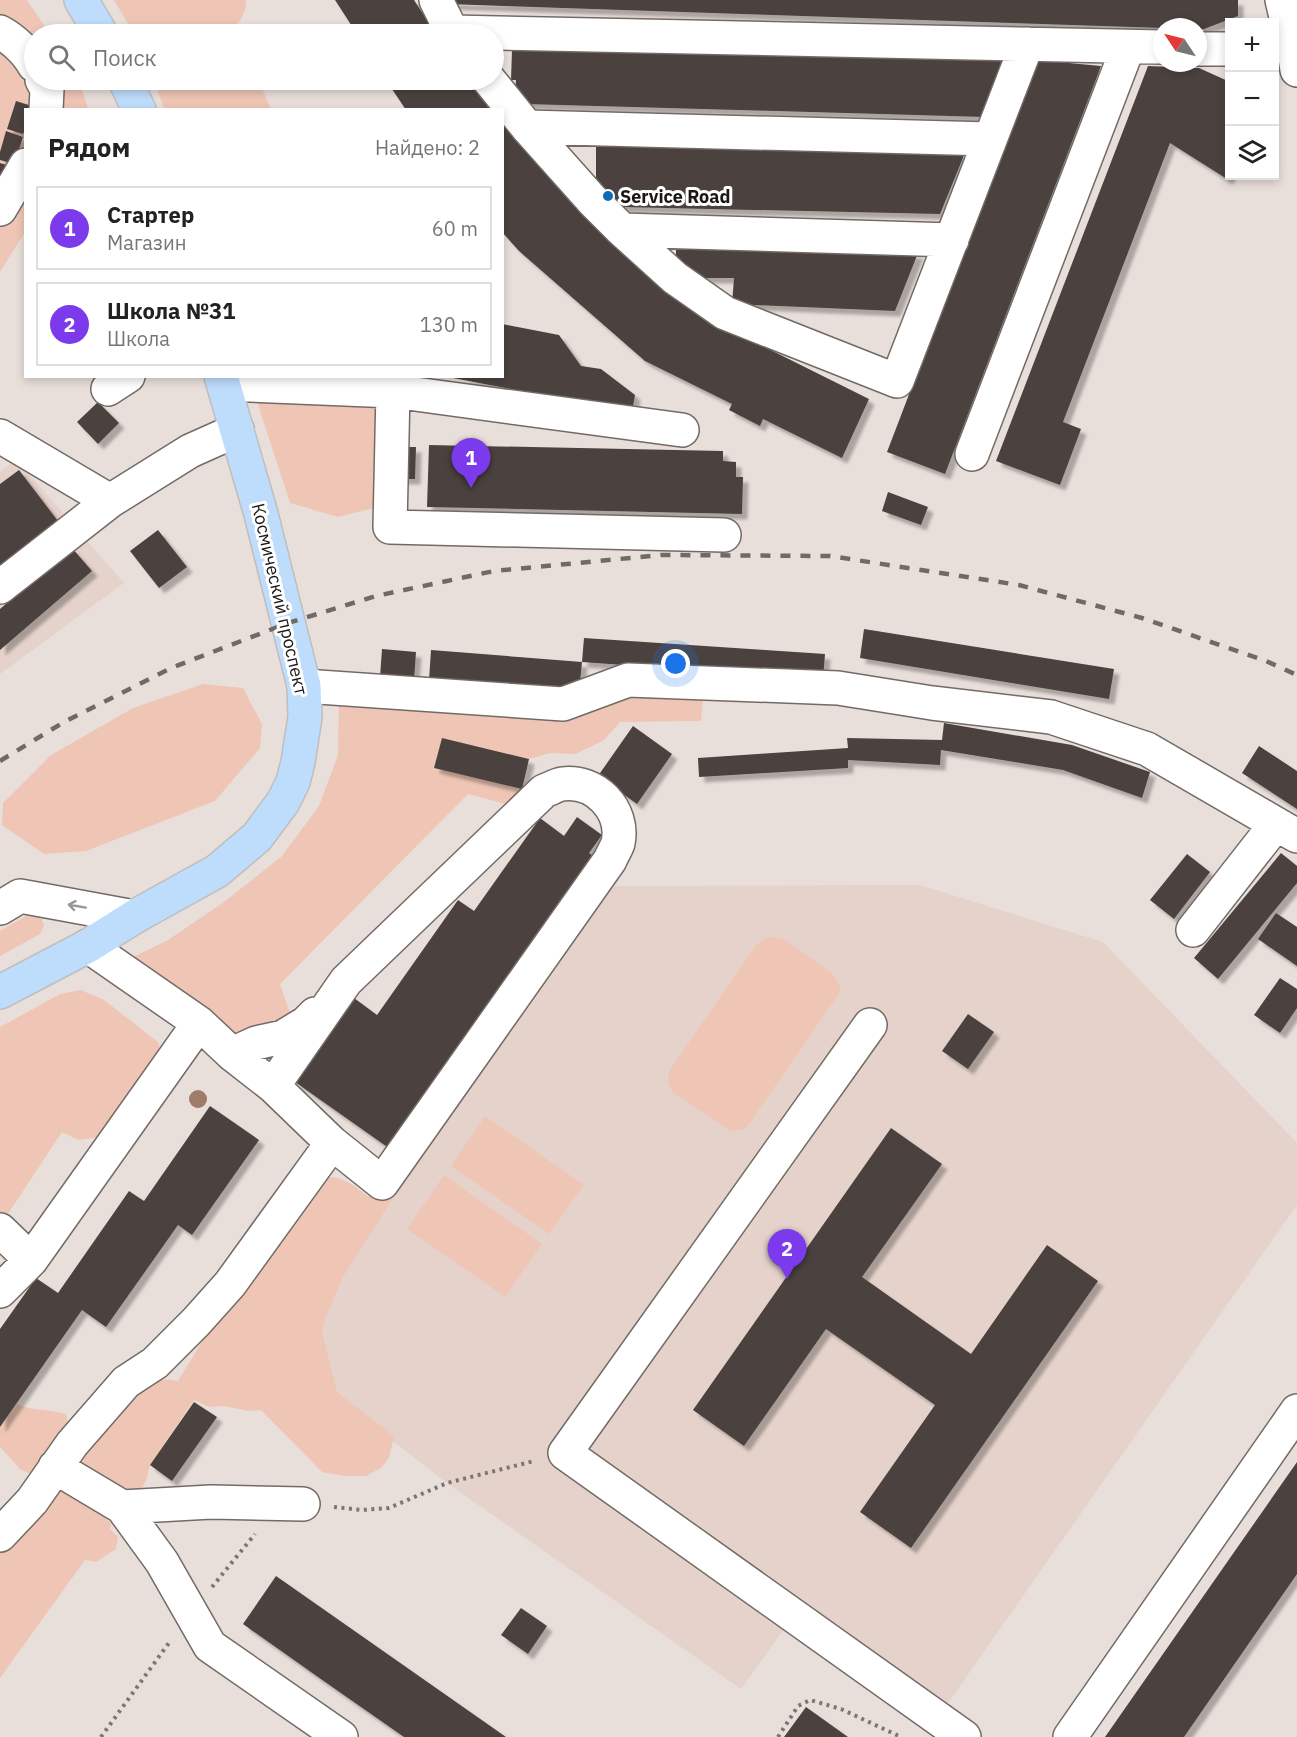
<!DOCTYPE html>
<html lang="ru">
<head>
<meta charset="utf-8">
<style>
  :root { --surface:#fff; --page:#f2f2f2; --text:#222; --muted:#767676; --line:#e0e0e0; --accent:#7c3aed }
  body { margin:0; font-family:"IBM Plex Sans",sans-serif; background:var(--page); color:var(--text) }
  .controls { position:absolute; right:18px; top:18px; display:grid; overflow:hidden; border-radius:0px; box-shadow:0 3px 9px #0003 }
  .controls button { width:54px; height:54px; display:grid; place-items:center; padding:0; border:0; border-bottom:2px solid var(--line); background:var(--surface); color:var(--text); font:30px sans-serif }
  .compass { position:absolute; left:1153px; top:18px; width:54px; height:54px; border-radius:50%; background:var(--surface); box-shadow:0 3px 9px #0003; rotate:305deg }
  .you { position:absolute; left:676px; top:664px; width:21px; height:21px; margin:-15px; border:4px solid #fff; border-radius:50%; background:#1a73e8; box-shadow:0 0 0 9px #1a73e833 }
  .badge { display:grid; place-items:center; width:39px; height:39px; border-radius:50%; background:var(--accent); color:#fff; font-size:20px; font-weight:700 }
  .pin { position:absolute; translate:-50% -50px; filter:drop-shadow(0 2px 3px #0008) }
  .pin::after { content:''; position:absolute; top:32px; width:21px; height:18px; background:inherit; clip-path:polygon(0 0,100% 0,50% 100%) }
  .list { margin:0; padding:0; list-style:none }
  h2 { display:flex; justify-content:space-between; align-items:center; height:78px; margin:0; padding:0 24px; font-size:26px }
  h2 small { font-size:20px; font-weight:400; color:var(--muted) }
  .list li { display:grid; grid-template-columns:39px 1fr auto; gap:18px; align-items:center; box-sizing:border-box; height:84px; margin:0 12px 12px; padding:0 12px; border:2px solid var(--line); border-radius:0px }
  .list b { display:block; font-size:22px; white-space:nowrap }
  .list p { margin:0; font-size:20px; white-space:nowrap; color:var(--muted) }
  .list em { font-size:20px; font-style:normal; color:var(--muted) }
  .icon { flex:none; width:33px; height:33px; fill:none; stroke:currentColor; stroke-width:2; stroke-linecap:round; stroke-linejoin:round }
  .map { position:relative; flex:none; width:1297px; height:1737px; overflow:hidden }
  .search { position:absolute; background:var(--surface); box-shadow:0 3px 9px #0003; left:24px; top:24px; width:480px; height:66px; display:flex; align-items:center; gap:15px; box-sizing:border-box; padding:0 21px; border-radius:33px; color:var(--muted); font-size:22px }
  .panel { position:absolute; background:var(--surface); box-shadow:0 3px 9px #0003; left:24px; top:108px; width:480px; height:270px; border-radius:0px }
  .map>svg:first-child { display:block }
  .built { fill:#e5d3cb }
  .green { fill:#efc6b5 }
  .building { fill:#4b423f; filter:url(#shadow) }
  .lines { fill:none; stroke-linecap:round; stroke-linejoin:round }
  .minor-casing { stroke:#736a66; stroke-width:36 }
  .major-casing { stroke:#bfbebd; stroke-width:36 }
  .path { stroke:#7c7673; stroke-width:4; stroke-dasharray:3 4.5; stroke-linecap:butt }
  .minor { stroke:#fff; stroke-width:33 }
  .major { stroke:#bedcfb; stroke-width:33 }
  .rail { stroke:#706a67; stroke-width:4.5; stroke-dasharray:10 10; stroke-linecap:butt }
  .tree { fill:#9f7b69 }
  .oneway { stroke:#989796 }
  .poi-dot { fill:#0b6cb8; stroke:#fff; stroke-width:2 }
  .labels { text-anchor:middle; dominant-baseline:central; stroke-width:6; stroke-linejoin:round; paint-order:stroke }
  .poi-label { font-size:18px; font-weight:bold; fill:#1a1715; stroke:#fff; text-anchor:start }
  .street-label { font-size:18px; fill:#1a1715; stroke:#fff }
</style>
</head>
<body>
<div class="map">
<svg width="1297" height="1737" viewBox="0 0 1297 1737">
  <defs>
    <filter id="shadow"><feDropShadow dx="5.5" dy="5.5" stdDeviation="1.5" flood-color="#0004"/></filter>
  </defs>
  <rect width="100%" height="100%" fill="#e9dfda"/>
  <path class="built" d="M16,459L124,583L0,674V472Z
    M920,885L1103,942L1297,1143V1205L932,1726L787,1625L741,1689L447,1483L277,1352L600,886Z"/>
  <path class="green" d="M0,0H27L50,34H34V80H79L88,109L26,110L25,232L0,272Z
    M114,0H246C247,11 241,19 235,27L238,34H134Z
    M154,80H258L271,109H164Z
    M249,377H384L378,507L338,517L290,503Z
    M203,684L243,688L262,724L260,748L215,801L86,851L44,854L2,825L3,803L51,755L133,708Z
    M630,684L704,689L701,721L620,722L603,741L575,754L550,753L529,759L442,738L435,768L522,789L509,805L468,794L280,984L292,1019L233,1047L127,960L168,940L224,902L282,856L319,806L338,755L339,695Z
    M31,913L40,916L44,925L40,934L0,956V931Z
    M770,936L784,939L832,973L840,985V992L750,1123L745,1129L730,1131L675,1094C667,1086 666,1078 671,1068L757,944Z
    M81,990L104,1000L158,1042L163,1062L102,1137L78,1140L62,1132L0,1226V1027L60,994Z
    M485,1116L584,1185L549,1234L451,1166Z
    M444,1175L542,1244L505,1297L407,1229Z
    M332,1177C347,1179 356,1188 368,1196L377,1189H385L392,1200L343,1277L326,1317L322,1332L337,1392L394,1436L389,1458L381,1468L366,1476H344L322,1472L261,1410L248,1411L225,1406L209,1407L194,1400L150,1465L146,1481L138,1494L104,1513L107,1520L111,1523L110,1529L118,1537L116,1549L96,1562L85,1560L0,1678V1552L23,1528L34,1475L21,1470L0,1447V1427L17,1404C31,1411 50,1409 66,1414L68,1422L74,1427C101,1409 145,1372 178,1381L203,1340L327,1178Z"/>
  <path class="building" d="M335,0H414L436,34H357Z
    M447,0H1238V16L1204,29H1198V27L1162,28L447,4Z
    M512,50L1005,61L985,117L525,104L515,97L516,80H511Z
    M1037,60L1101,66L945,474L887,452Z
    M1148,66L1199,68L1230,82V175L1227,179L1170,143L1063,422L1081,429L1060,485L996,461Z
    M386,80H468L490,110H406Z
    M16,101L32,106L31,110H26V127L23,134L7,129Z
    M502,124L573,202L698,314L869,399L842,458L763,419L760,426L729,410L732,404L645,361L519,251L502,232Z
    M6,131L23,137L14,164L0,160V152Z
    M596,146L965,153L940,214L622,207L596,187Z
    M0,163L13,167L0,194Z
    M676,243L918,253L895,311L732,304L734,278H699L676,262Z
    M502,324L559,335L581,366L601,369L635,395L632,412L453,378L502,376Z
    M98,402L119,423L98,444L77,422Z
    M429,445L723,451V461L736,462V477H743L742,514L427,507Z
    M399,447H416L415,479H398Z
    M19,470L58,521L0,566V484Z
    M888,492L928,507L921,525L882,511Z
    M158,530L187,567L159,588L130,551Z
    M72,548L92,571L0,650V609Z
    M864,629L1114,669L1109,699L860,658Z
    M584,638L825,654L823,679L582,662Z
    M382,649L416,652L414,680L380,677Z
    M431,650L582,662L579,692L429,680Z
    M944,723L1072,745L1150,772L1142,798L1063,770L941,750L940,765L848,760V768L699,777L698,758L848,748L847,738L942,740Z
    M633,726L672,754L637,804L598,776Z
    M442,738L529,759L522,789L434,768Z
    M1259,746L1297,771V809L1242,773Z
    M577,817L602,835L589,853L599,860L393,1151L295,1082L354,998L377,1015L458,900L474,911L540,818L564,836Z
    M1281,853L1297,866V883L1218,979L1194,958Z
    M1187,854L1210,872L1174,919L1150,900Z
    M1276,913L1297,927V966L1258,939Z
    M1280,978L1297,989V1008L1280,1033L1254,1015Z
    M968,1014L994,1032L968,1069L942,1051Z
    M210,1106L259,1140L192,1235L178,1225L106,1327L82,1310L0,1427V1329L36,1278L58,1293L129,1191L144,1201Z
    M891,1128L942,1164L862,1277L971,1354L1047,1245L1098,1281L911,1548L860,1512L935,1405L826,1329L744,1446L693,1410Z
    M194,1402L217,1417L172,1481L150,1465Z
    M1297,1462V1574L1184,1737H1105Z
    M276,1576L506,1737H404L318,1677L243,1624Z
    M521,1608L547,1626L528,1654L501,1635Z
    M806,1707L848,1737H784Z"/>
  <g class="lines">
    <defs>
      <path id="minor" d="M436,0L453,34
        M1282,0L1294,51L1297,70
        M0,32C13,39 27,52 34,65
        M452,32L1162,47
        M1198,49H1230
        M42,80L47,89L46,110
        M489,80L527,127L593,201L622,230L675,278L725,313L897,381L1027,44
        M527,127L990,139
        M0,209L26,165
        M622,230L952,240
        M224,384L393,391L682,430
        M108,389L128,376
        M393,391L390,527L724,535
        M0,436L110,501
        M972,454L1128,47
        M0,587L110,501L190,451L237,430
        M304,686L563,704L628,680L838,688L932,703L1051,717L1147,749L1297,836
        M0,908L20,896L134,917
        M1193,930L1276,824
        M88,946L199,1023L232,1054L273,1086L332,1143L382,1183L610,860C612,855 616,849 618,843C625,810 595,779 562,784C556,785 550,789 544,791L346,981L273,1086
        M870,1025L565,1453L964,1737
        M232,1054L256,1043L283,1037L306,1023L315,1014
        M0,1230L31,1260
        M0,1291L31,1260L199,1023
        M55,1467L122,1507L162,1562L210,1646L341,1737
        M122,1507L211,1502L303,1504
        M0,1535L32,1501L72,1444L126,1382L155,1363L196,1322L230,1284L332,1143
        M1070,1737L1297,1411"/>
      <path id="major" d="M81,0L101,34
        M125,80L139,110
        M0,992L88,946L134,917L217,871L257,837L283,802L293,782L298,762L305,717L304,686L261,514L221,376"/>
    </defs>
    <use href="#minor" class="minor-casing"/>
    <use href="#major" class="major-casing"/>
    <path class="path" d="M334,1507L362,1510L389,1508L447,1483L534,1461
      M212,1587L255,1534
      M101,1737L171,1640
      M778,1737L798,1706L810,1700L841,1709L901,1737"/>
    <use href="#minor" class="minor"/>
    <use href="#major" class="major"/>
    <path class="rail" d="M0,761L64,722L171,668L288,623L376,596L494,571L661,555L830,556L1019,585L1142,618L1266,661L1297,675"/>
  </g>
  <circle class="tree" cx="198" cy="1099" r="9"/>
  <defs><path id="oneway-shaft" d="M-6 0H5M1.5-3L5.5 0L1.5 3" fill="none" stroke-width="1.6" stroke-linecap="round" stroke-linejoin="round" transform="scale(1.5)"/></defs>
  <use class="oneway" href="#oneway-shaft" transform="translate(77 906) rotate(-170)"/>
  <circle class="poi-dot" cx="608" cy="196" r="6"/>
  <g class="labels">
    <g class="poi-label">
      <text x="620" y="196">Service Road</text>
    </g>
    <g class="street-label">
      <text transform="translate(280 599) rotate(77)">Космический проспект</text>
    </g>
  </g>
</svg>
<div class="controls">
<button>+</button>
<button>−</button>
<button><svg class="icon" aria-label="layers" viewBox="0 0 24 24"><path d="M12 4l9 5-9 5-9-5zM3 14l9 5 9-5"/></svg></button>
</div>
<svg class="compass" viewBox="-18 -18 36 36"><path d="M0-13l5 13h-10z" fill="#e53935"/><path d="M0 13l5-13h-10z" fill="#767676"/></svg>
<div class="you"></div>
<div class="pin badge" style="left:471px;top:488px">1</div>
<div class="pin badge" style="left:787px;top:1279px">2</div>
<div class="search"><svg class="icon" aria-label="search" viewBox="0 0 24 24"><circle cx="10" cy="10" r="6"/><path d="M15 15l6 6"/></svg>Поиск</div>
<section class="panel">
<h2>Рядом<small>Найдено: 2</small></h2>
<ul class="list">
<li><span class="badge">1</span><div><b>Стартер</b><p>Магазин</p></div><em>60 m</em></li>
<li><span class="badge">2</span><div><b>Школа №31</b><p>Школа</p></div><em>130 m</em></li>
</ul>
</section>
</div>
</body>
</html>
